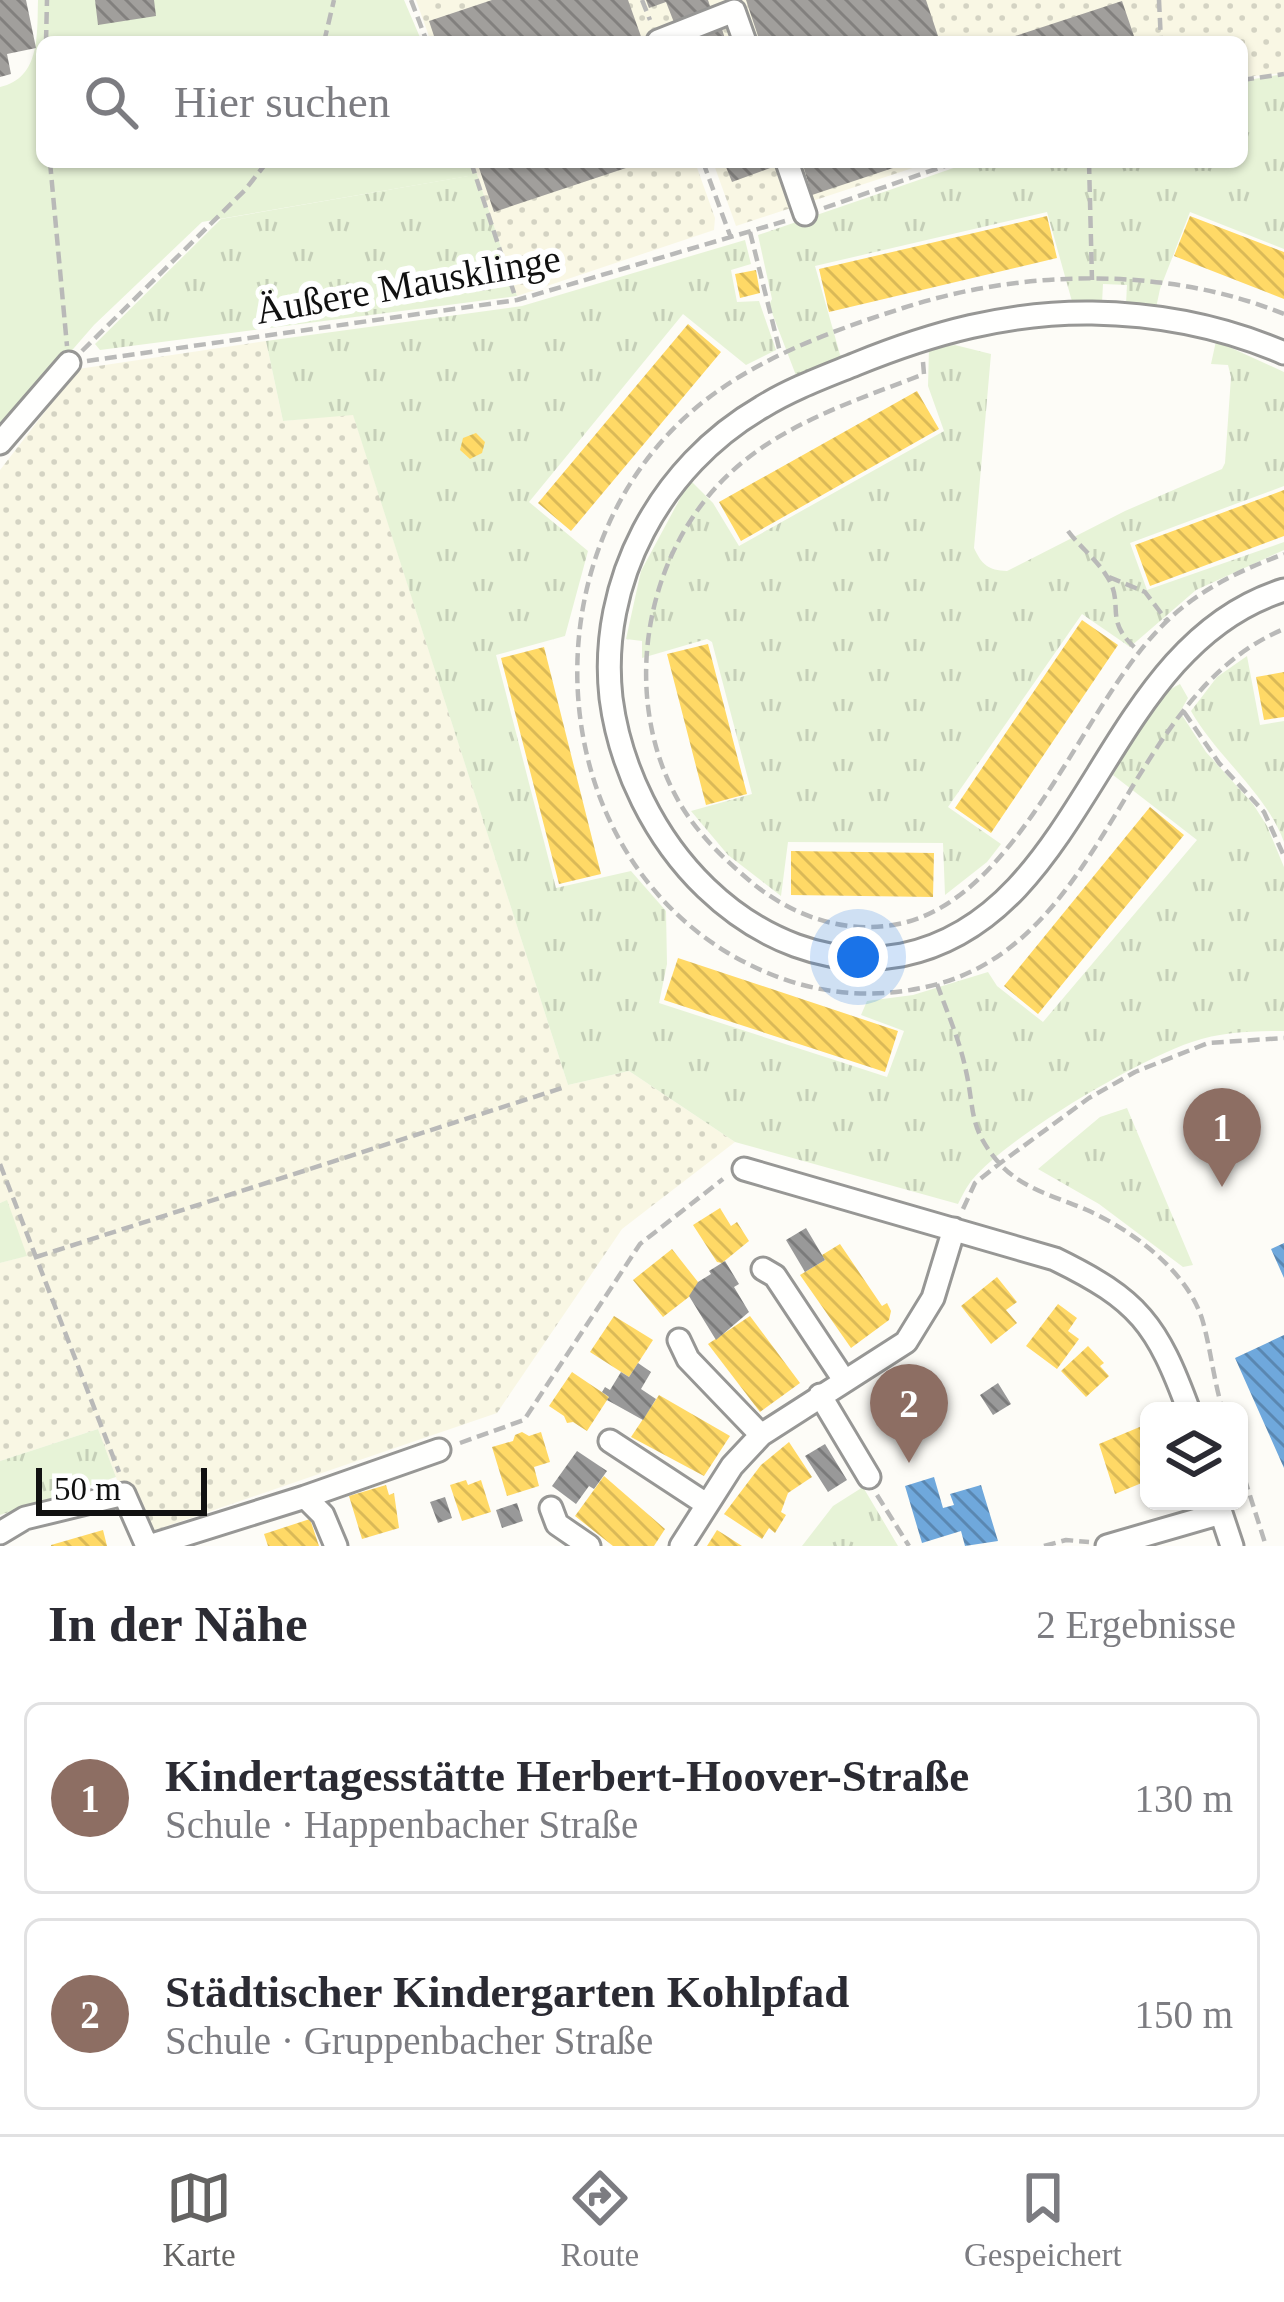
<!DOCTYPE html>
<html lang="de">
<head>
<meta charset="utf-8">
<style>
  :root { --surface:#fff; --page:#f7f7f7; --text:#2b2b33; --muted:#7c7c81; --line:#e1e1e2; --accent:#646362 }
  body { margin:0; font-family:Georgia,serif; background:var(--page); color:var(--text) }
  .controls { position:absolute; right:36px; bottom:36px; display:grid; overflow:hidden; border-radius:18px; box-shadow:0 3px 9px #0004 }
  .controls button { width:108px; height:108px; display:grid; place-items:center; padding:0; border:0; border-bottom:3px solid var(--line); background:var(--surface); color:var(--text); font:60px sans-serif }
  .scale { position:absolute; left:36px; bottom:30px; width:171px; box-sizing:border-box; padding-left:12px; border:6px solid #111; border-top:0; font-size:33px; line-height:42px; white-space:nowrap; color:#111; -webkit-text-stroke:9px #fff; paint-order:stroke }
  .you { position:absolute; left:858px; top:957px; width:42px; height:42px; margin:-30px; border:9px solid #fff; border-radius:50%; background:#1a73e8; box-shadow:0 0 0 18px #1a73e833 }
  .badge { display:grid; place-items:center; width:78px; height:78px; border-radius:50%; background:var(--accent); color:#fff; font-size:39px; font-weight:700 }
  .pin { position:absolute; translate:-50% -99px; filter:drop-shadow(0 3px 6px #0008) }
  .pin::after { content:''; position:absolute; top:63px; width:42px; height:36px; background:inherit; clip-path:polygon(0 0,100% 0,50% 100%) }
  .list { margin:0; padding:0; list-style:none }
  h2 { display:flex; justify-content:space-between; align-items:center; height:156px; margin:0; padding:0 48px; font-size:51px }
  h2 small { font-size:39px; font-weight:400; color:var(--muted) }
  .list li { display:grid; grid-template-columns:78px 1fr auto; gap:36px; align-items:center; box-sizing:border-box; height:192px; margin:0 24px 24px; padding:0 24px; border:3px solid var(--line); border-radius:18px }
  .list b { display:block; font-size:45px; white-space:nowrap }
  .list p { margin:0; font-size:39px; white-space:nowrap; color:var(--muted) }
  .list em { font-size:39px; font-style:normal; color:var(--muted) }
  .icon { flex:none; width:66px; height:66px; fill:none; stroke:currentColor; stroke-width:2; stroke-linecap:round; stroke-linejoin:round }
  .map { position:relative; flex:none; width:1284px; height:1546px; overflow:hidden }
  .search { position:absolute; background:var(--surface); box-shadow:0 3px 9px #0004; left:36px; right:36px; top:36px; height:132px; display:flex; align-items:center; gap:30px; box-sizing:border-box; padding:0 42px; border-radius:18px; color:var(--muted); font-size:45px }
  .sheet { height:588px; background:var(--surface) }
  nav { display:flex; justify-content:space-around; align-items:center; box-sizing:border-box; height:168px; border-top:3px solid var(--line); background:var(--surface); font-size:33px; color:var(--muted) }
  nav a { display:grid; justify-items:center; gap:6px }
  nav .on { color:var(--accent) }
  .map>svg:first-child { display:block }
  .farmland { fill:url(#farmland-dots) }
  .grass { fill:url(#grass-tufts) }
  .garden { fill:#e7f3d7 }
  .homes { fill:url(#homes-back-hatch) }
  .schools { fill:url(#schools-back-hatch) }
  .industry { fill:url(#industry-back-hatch) }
  .building { fill:url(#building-back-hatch) }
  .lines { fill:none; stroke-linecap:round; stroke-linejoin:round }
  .minor-casing { stroke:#979795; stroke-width:27 }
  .path { stroke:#b9b9b8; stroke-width:4.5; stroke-dasharray:12 6; stroke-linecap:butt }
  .minor { stroke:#fffffe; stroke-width:21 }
  .labels { text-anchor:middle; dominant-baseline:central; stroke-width:12; stroke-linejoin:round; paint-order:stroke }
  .street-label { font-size:39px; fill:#111; stroke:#fff }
</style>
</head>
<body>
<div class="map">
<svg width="1284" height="1546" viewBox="0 0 1284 1546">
  <defs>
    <pattern id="farmland-dots" width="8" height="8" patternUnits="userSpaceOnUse" patternTransform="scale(3)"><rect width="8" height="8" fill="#f9f7e4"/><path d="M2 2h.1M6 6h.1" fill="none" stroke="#d4d3c3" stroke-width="1.8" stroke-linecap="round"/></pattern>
    <pattern id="grass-tufts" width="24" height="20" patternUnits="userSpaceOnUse" patternTransform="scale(3)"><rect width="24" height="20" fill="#e7f3d7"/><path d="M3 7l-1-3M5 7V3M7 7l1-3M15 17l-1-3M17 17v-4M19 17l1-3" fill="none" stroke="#c5cfb8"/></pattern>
    <pattern id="homes-back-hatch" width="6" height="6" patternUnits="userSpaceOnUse" patternTransform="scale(3)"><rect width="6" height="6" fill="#ffd966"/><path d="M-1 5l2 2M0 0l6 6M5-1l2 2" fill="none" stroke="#dab957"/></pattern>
    <pattern id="schools-back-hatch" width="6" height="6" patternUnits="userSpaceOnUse" patternTransform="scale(3)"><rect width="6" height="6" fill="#6fa8dc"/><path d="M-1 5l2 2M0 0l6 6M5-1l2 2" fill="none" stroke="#5a87b1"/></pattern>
    <pattern id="industry-back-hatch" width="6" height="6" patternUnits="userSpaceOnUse" patternTransform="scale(3)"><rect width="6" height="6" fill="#999"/><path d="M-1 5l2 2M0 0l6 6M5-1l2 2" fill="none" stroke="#7b7b7b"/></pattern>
    <pattern id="building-back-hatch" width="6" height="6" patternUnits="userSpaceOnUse" patternTransform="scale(3)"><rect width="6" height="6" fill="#a19f9c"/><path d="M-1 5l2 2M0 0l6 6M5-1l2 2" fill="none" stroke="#82807e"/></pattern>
  </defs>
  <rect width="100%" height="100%" fill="#fdfcf7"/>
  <path class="farmland" d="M416,0H1284V73L1242,77V42H431Z
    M473,162H695L715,218L714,230L517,296Z
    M713,162H931L736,226Z
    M266,341L283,421L353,414L568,1085L629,1071L735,1142L622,1229L497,1413L138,1536L98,1429L0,1461V1263L26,1256L6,1201L0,1203V470L78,369Z"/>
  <path class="grass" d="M1284,74V249L1190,212L1160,289L1156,308L1126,304L1127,285L1103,284L1102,303L1073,305L1047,212L815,266L841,358L797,378L769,305L772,299L758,235L971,162H1242V81Z
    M464,162H473L517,296L100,350L95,344L221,219L468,176Z
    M745,240L751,264L731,270L737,302L759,301L776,350L746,365L683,314L529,502L588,551L565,636L496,655L556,888L631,871L666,911L667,964L659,1003L887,1077L904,1031L861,1015L867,1001L913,995L988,972L997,986L1043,1022L1197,840L1113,775C1130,746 1148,699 1180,684L1188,698L1180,712L1206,752L1253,804L1267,826L1284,867V1031C1254,1031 1221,1032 1192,1042C1137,1060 1009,1136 972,1180C967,1186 962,1196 958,1204L735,1142L629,1071L568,1085L353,415L283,421L266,341L522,306Z
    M1216,341L1284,372V486L1130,543L1147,590L1284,542V550L1196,590L1130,647L1082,614L948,807L1001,844L987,862L945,895L943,843L788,842L781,896L728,855L691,811L752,794L712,642L707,639L642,658V641L626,639L641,571L690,480L713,503L739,546L944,431L928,386L929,348L955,345L991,354L974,548C982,565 988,570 1007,571L1125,511L1222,469L1225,463L1231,377L1228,365L1211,364Z
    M1247,656L1260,725L1284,721V842C1267,794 1217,757 1191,711L1217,677Z
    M1127,1108L1193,1265L1183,1267L1099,1204L1038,1169L1100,1117Z
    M98,1429L116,1477L0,1515V1461Z
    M863,1487L898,1546H802L833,1506Z"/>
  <path class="garden" d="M38,0H404L422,42H42V162H464L469,176L202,222L94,325L0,433V87C41,78 37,33 38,0Z
    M7,1200L27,1256L0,1263V1203Z"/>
  <path class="homes" d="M1047,216L1057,258L829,312L819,269Z
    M1190,216L1284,252V299L1174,256Z
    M756,270L760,293L740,298L735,274Z
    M688,324L721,352L571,531L538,503Z
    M917,391L939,429L741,541L719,502Z
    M476,433L485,442L482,453L470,459L460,450L463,438Z
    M1284,490V536L1150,586L1135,545Z
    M1082,620L1118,645L991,833L955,808Z
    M708,644L747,794L706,805L667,654Z
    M544,647L601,874L559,884L501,658Z
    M1284,672V717L1264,720L1256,677Z
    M1150,807L1184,835L1038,1014L1004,986Z
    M791,851L934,853L933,897L791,895Z
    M678,958L898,1031L885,1072L664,1000Z
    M720,1208L731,1226L737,1222L749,1241L722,1263L717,1262L693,1225Z
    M840,1244L882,1306L887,1303L891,1311L889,1320L851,1348L800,1275L825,1260L822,1255Z
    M672,1249L698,1282L694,1293L663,1317L633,1280Z
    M997,1277L1017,1302L1006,1310L1017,1323L991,1344L961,1306Z
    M1058,1304L1077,1318L1068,1331L1079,1339L1057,1369L1026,1346Z
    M614,1316L653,1340L629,1377L590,1352Z
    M750,1316L800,1383L760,1412L708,1344Z
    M1088,1346L1104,1363L1100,1366L1109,1376L1086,1397L1061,1371Z
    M572,1372L609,1397L587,1431L573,1422L567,1423L564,1416L549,1406Z
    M659,1395L730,1436L704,1476L631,1437Z
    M1142,1426L1149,1443V1480L1115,1494L1099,1444Z
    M522,1432L529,1436L541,1432L550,1462L534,1467L539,1486L507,1496L492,1447L513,1441L515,1435Z
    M789,1442L812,1477L788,1493L781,1512L786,1515L775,1533L769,1528L762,1539L724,1514L761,1465Z
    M604,1476L665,1529L654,1546H613L575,1516Z
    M466,1480L468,1485L481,1480L491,1512L462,1521L450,1485Z
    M386,1485L389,1495L394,1493L399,1528L362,1539L349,1496Z
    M310,1519L319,1546H268L264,1534Z
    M103,1530L107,1546H51V1545Z
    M717,1530L725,1535L742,1546H707Z"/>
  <path class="schools" d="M1284,1243V1278L1271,1249Z
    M1284,1335V1468L1235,1358Z
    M934,1477L943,1508L954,1505L950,1494L981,1485L998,1541L965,1546L961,1531L922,1543L905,1486Z"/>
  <path class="industry" d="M806,1228L825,1260L805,1272L786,1240Z
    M725,1261L739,1284L734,1287L749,1312L716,1340L689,1296L698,1282L711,1274L709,1271Z
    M638,1363L651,1372L641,1389L656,1399L643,1420L607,1400L609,1397L602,1392L605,1387L610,1390L621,1372L629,1377Z
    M998,1383L1011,1404L993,1415L980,1395Z
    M825,1444L847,1480L828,1492L805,1456Z
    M577,1451L607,1471L594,1489L589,1486L576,1504L552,1486Z
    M445,1497L452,1518L438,1523L430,1502Z
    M517,1503L523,1521L502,1528L496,1510Z"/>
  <path class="building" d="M0,0H26L36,48L7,54L11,74L0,77Z
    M95,0H154L156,16L98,25Z
    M492,0H628L643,42H436L429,21Z
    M646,0H708L712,12L675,25L666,2L649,8Z
    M746,0H926L940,42H760Z
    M1122,1L1136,42H1001L1000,41Z
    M722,29L726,42H688Z
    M477,162H640L641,163L494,212Z
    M724,162H771L773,167L732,182Z
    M802,162H908V163L812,195Z"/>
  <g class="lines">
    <defs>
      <path id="minor" d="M658,41L734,11L745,42
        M787,162L805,214
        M1284,353C1224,327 1157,314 1092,313C1008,312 932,333 856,364C824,377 791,389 762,407C660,466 598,582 611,698C620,768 655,839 706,888C758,938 828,969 902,955C1089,917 1100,647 1284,590
        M0,443L69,363
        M744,1169L1055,1259C1139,1300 1157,1324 1189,1411
        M763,1269L775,1276L844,1380
        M679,1340L688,1359L761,1435
        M820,1395L869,1477
        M610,1441L706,1504
        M305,1497L439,1450
        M1217,1501L1232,1546
        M551,1508L557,1524L589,1546
        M0,1533L25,1518L124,1494L147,1546
        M149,1546L305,1497L323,1515L336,1546
        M681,1546L732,1466L761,1435L906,1342L933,1298L954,1229
        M1107,1546L1221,1513"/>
    </defs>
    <use href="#minor" class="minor-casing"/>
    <path class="path" d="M411,0L427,42
      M642,0L650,20
      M1159,0L1161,42
      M46,42L47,0
      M324,42L334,0
      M1242,80L1284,74
      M50,162L67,346
      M471,162L516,299
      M703,162L731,238
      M1089,162L1092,280
      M824,208L956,162
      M750,232L780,352
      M1284,314C1167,266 1022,269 903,308C822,334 737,365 676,426C529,573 546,843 728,953C794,992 864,1004 938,984C1110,936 1126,695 1284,629
      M82,351L245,190L267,162
      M87,361L517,300L785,221
      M923,362L924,374C844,405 761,430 706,499C638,584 625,713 682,807C700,836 724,859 750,881C789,914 841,934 893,925C1017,905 1078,712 1160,628C1194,592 1238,571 1284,554
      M1068,531C1079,546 1096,559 1106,575C1127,605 1100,620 1140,652
      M1109,577L1145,592L1167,621
      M1184,712L1219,763L1264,812L1284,856
      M937,984C947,1012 960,1041 966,1071C975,1111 968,1127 999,1163C1022,1189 1057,1197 1087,1210C1132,1230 1189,1272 1203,1322C1211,1351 1214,1382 1223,1411
      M0,1164L119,1472
      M963,1209L975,1183L999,1164L1089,1098L1135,1072L1208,1043L1284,1038
      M36,1257L562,1088
      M460,1443L524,1420L640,1244L723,1179
      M1239,1461L1266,1546
      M877,1495L909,1546
      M1044,1546L1066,1540L1089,1542"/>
    <use href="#minor" class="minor"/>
  </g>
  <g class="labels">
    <g class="street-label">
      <text transform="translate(408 284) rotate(-10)">Äußere Mausklinge</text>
    </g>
  </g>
</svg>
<div class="controls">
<button><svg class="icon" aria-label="layers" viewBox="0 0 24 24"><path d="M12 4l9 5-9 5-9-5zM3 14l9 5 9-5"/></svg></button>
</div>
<div class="scale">50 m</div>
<div class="you"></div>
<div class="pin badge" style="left:1222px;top:1187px;background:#8d6e63">1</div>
<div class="pin badge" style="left:909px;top:1463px;background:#8d6e63">2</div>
<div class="search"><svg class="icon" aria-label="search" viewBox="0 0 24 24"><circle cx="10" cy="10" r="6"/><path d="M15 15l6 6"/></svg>Hier suchen</div>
</div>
<section class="sheet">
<h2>In der Nähe<small>2 Ergebnisse</small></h2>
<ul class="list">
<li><span class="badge" style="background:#8d6e63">1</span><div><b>Kindertagesstätte Herbert-Hoover-Straße</b><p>Schule · Happenbacher Straße</p></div><em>130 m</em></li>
<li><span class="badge" style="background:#8d6e63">2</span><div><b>Städtischer Kindergarten Kohlpfad</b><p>Schule · Gruppenbacher Straße</p></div><em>150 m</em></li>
</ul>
</section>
<nav>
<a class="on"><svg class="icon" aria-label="map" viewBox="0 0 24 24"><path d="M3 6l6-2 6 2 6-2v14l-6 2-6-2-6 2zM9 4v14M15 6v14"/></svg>Karte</a>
<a><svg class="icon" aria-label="directions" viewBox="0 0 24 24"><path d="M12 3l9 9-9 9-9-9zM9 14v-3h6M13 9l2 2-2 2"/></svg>Route</a>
<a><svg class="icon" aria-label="saved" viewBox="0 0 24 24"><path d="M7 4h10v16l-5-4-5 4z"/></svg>Gespeichert</a>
</nav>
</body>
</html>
